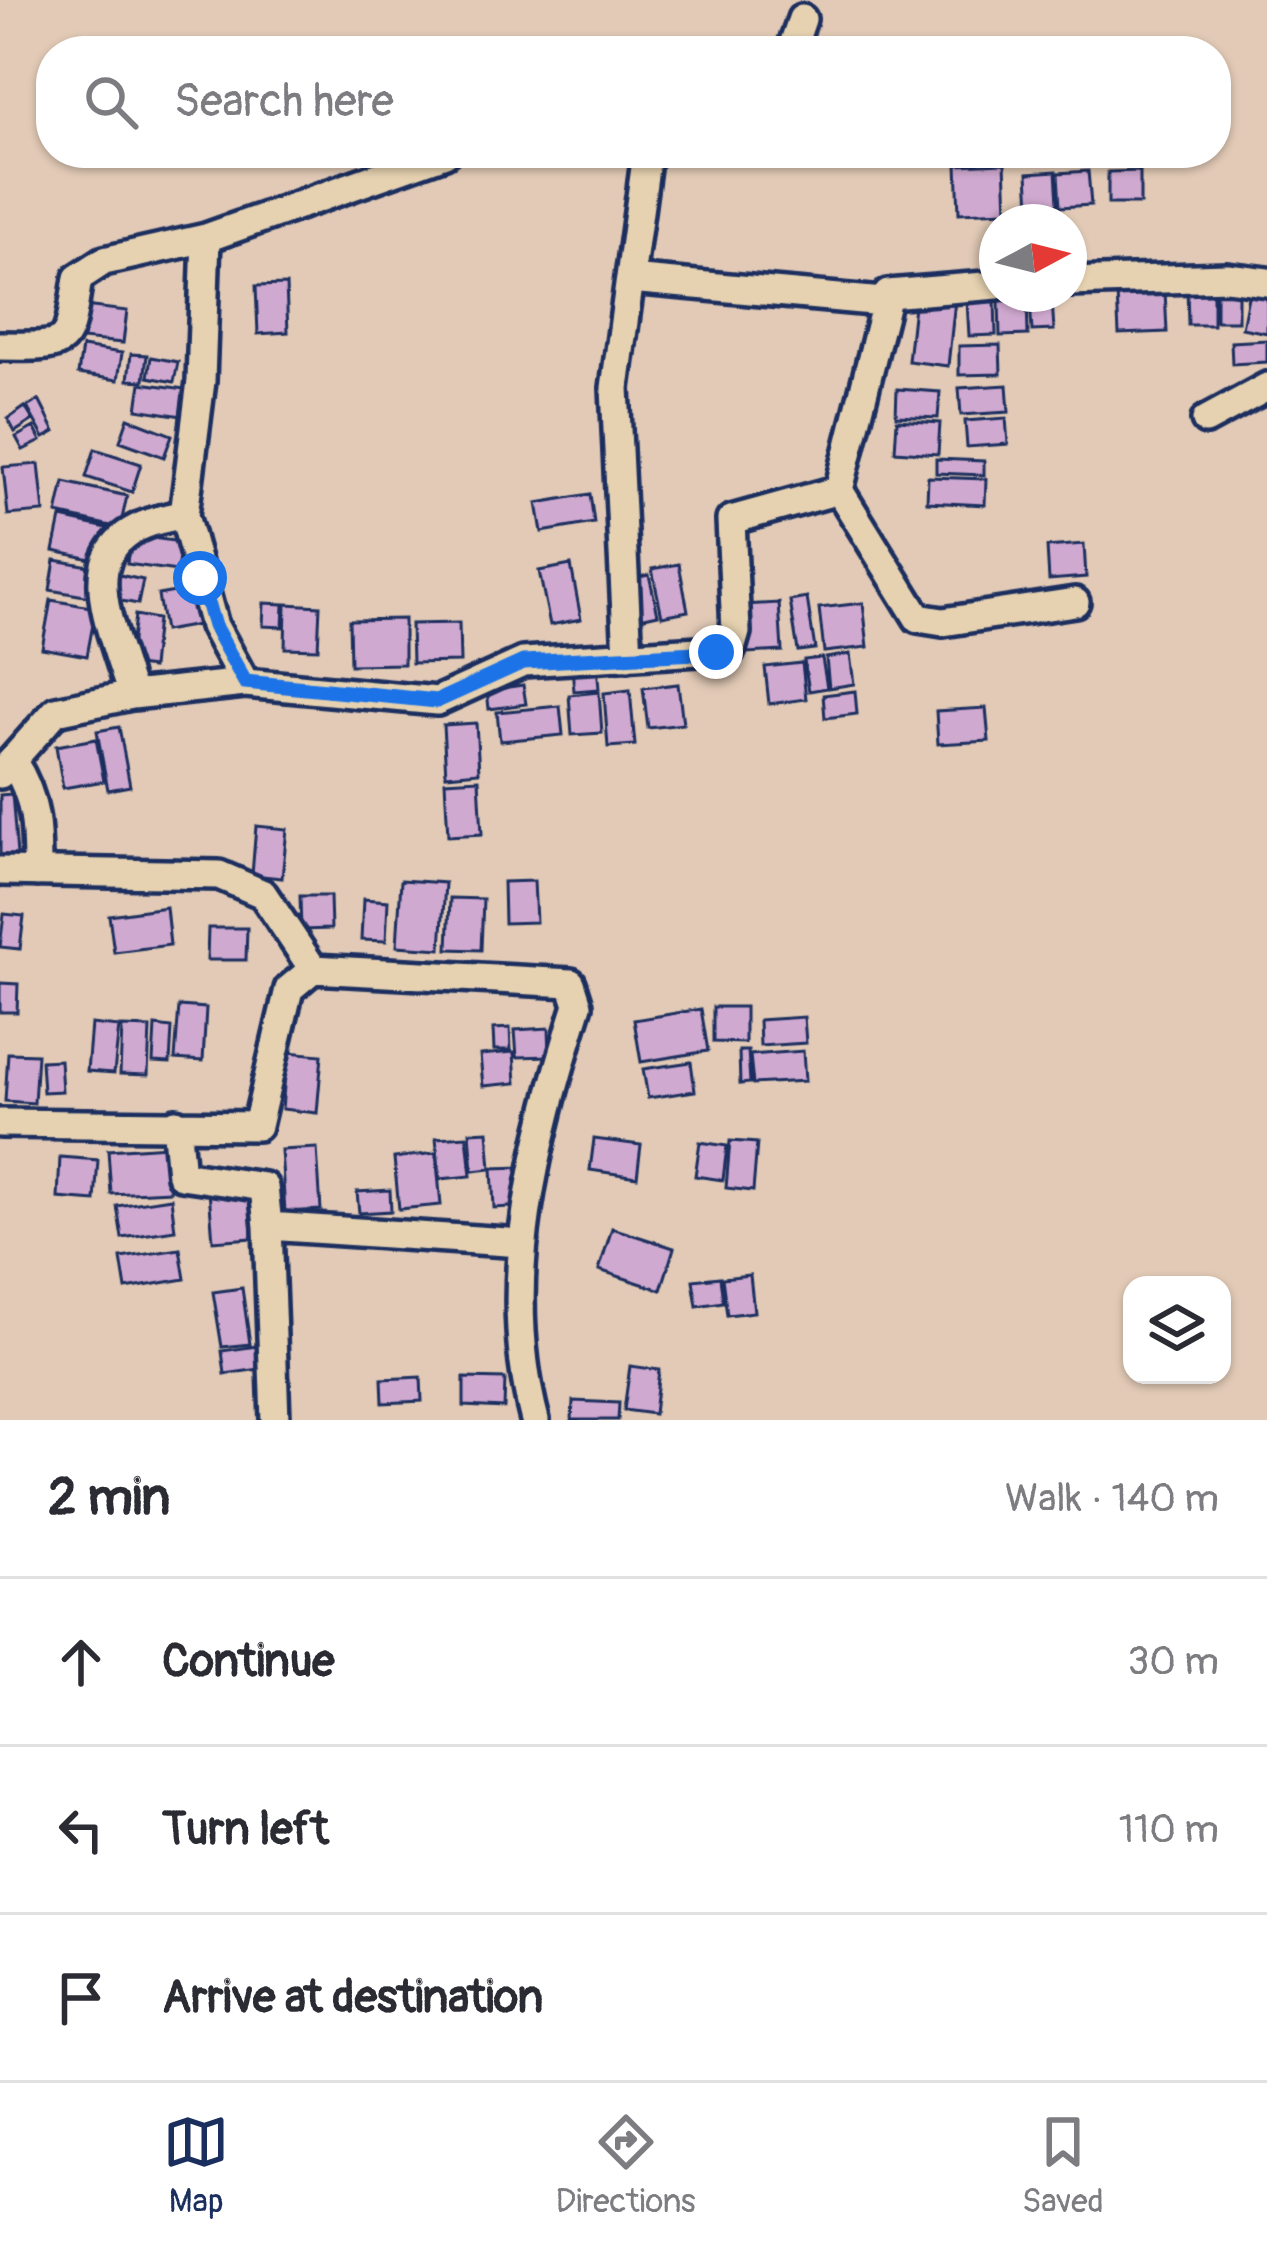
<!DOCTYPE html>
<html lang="en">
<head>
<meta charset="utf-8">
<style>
  :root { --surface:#fff; --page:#f7f7f7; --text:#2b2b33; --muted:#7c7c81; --line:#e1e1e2; --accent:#1b2f5e }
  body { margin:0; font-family:Pangolin,sans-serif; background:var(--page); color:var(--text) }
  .controls { position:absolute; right:36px; bottom:36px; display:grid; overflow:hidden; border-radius:24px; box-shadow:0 3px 9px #0004 }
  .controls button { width:108px; height:108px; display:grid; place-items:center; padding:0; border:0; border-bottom:3px solid var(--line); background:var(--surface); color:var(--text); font:60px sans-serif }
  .compass { position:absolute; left:979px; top:204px; width:108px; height:108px; border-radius:50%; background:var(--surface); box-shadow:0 3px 9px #0004; rotate:83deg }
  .stop { position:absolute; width:36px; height:36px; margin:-27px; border:9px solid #1a73e8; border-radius:50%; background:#fff }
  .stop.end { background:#1a73e8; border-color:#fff; box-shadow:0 3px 12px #0008 }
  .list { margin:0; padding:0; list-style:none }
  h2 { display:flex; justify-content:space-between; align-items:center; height:156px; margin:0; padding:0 48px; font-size:51px }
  h2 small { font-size:39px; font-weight:400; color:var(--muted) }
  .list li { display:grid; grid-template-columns:78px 1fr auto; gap:36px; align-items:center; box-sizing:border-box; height:168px; padding:0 48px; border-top:3px solid var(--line) }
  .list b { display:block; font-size:45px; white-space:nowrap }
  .list em { font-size:39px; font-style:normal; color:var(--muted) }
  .icon { flex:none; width:66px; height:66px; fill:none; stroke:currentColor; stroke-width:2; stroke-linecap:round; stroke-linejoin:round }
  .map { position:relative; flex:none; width:1267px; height:1420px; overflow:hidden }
  .search { position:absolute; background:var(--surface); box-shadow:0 3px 9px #0004; left:36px; right:36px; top:36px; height:132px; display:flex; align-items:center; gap:30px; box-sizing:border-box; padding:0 42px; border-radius:48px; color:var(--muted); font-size:45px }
  .sheet { height:660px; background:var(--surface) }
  nav { display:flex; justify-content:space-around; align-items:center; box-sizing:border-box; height:168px; border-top:3px solid var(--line); background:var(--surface); font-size:33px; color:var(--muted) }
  nav a { display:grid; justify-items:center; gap:6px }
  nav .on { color:var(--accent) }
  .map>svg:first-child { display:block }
  .building { fill:#d0a9d0; stroke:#1b2f5e; stroke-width:3 }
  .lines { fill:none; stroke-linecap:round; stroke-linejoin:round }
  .street-casing { stroke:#1b2f5e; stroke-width:36 }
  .street { stroke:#e6d2b0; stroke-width:27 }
  .route { stroke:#1a73e8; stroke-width:15 }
</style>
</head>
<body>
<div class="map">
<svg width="1267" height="1420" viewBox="0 0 1267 1420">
  <rect width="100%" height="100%" fill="#e2cab6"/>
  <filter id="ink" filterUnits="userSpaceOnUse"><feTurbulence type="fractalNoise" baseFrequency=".00833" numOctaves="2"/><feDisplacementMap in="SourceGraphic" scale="24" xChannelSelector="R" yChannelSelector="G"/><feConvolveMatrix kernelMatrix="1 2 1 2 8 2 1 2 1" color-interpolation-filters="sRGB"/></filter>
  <g filter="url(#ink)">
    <path class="building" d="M304,153H342L343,158L304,162Z
      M1005,163L1007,211L959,213L957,165Z
      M1056,171L1058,204L1030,207L1028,173Z
      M1088,171L1091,205L1060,207L1058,173Z
      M1140,171V204H1108V172Z
      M286,285L288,332L258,334L256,286Z
      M1187,285H1213V325H1188Z
      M1250,286L1267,289V333L1242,328Z
      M1216,289H1238V321H1216Z
      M1165,291L1167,332L1119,334L1117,293Z
      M915,296L955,300L948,366L908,361Z
      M995,300L996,335L969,336L967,301Z
      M1027,300L1028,335L1000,336L999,301Z
      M1052,300L1054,330L1032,331L1030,301Z
      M84,306L127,311L123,343L81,339Z
      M1267,340V362L1232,364L1231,342Z
      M1000,345L1001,374L959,375V346Z
      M82,347L122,353L118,380L78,374Z
      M131,354L147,355L144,381L128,380Z
      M151,357L178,362L174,382L148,377Z
      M141,383L185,389L182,416L137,409Z
      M1007,385L1009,412L961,415L959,388Z
      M897,389L940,392L938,418L896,416Z
      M39,400L55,432L44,438L27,407Z
      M25,407L33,420L15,432L8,419Z
      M128,418L172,435L164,457L120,441Z
      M1006,418L1008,444L967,447L965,421Z
      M897,420L940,423L938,454L895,451Z
      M34,427L41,441L23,450L16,437Z
      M95,449L141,464L132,492L86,477Z
      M936,459L984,461V475L936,473Z
      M39,464L44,512L8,515L3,467Z
      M928,477L986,479L985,505L927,502Z
      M64,482L127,496L120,528L57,514Z
      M590,494L594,523L542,532L537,503Z
      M61,518L107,528L100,561L54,551Z
      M130,535L181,542L177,571L127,564Z
      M1084,544L1086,577L1049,580L1047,547Z
      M55,560L101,568L96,598L50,590Z
      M679,564L688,611L662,616L652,569Z
      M571,565L581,619L550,625L539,571Z
      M110,573L143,580L138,604L105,598Z
      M649,575L658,614L631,620L624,580Z
      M192,589L198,625L164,631L158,595Z
      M807,598L815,649L798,651L790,601Z
      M51,600L96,608L87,656L42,648Z
      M264,603L284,604L283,627L263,626Z
      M779,603L782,651L747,653L744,605Z
      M863,603L868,647L824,652L819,608Z
      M286,604L320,606L318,649L285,648Z
      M135,615L157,619L152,668L129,665Z
      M404,619V664L350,665L349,620Z
      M459,623L460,662L412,663L411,624Z
      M850,654L854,684L829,688L826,658Z
      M822,658L827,688L809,691L804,660Z
      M802,663L806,699L769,704L765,667Z
      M597,665L599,689L574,691L572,667Z
      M678,684L683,724L648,728L643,688Z
      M523,685L526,704L489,709L487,690Z
      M630,690L635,745L608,747L604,693Z
      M855,691L857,714L825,718L823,695Z
      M599,692L602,733L572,735L569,695Z
      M560,706L563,735L500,741L497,712Z
      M986,708L989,741L938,744L936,711Z
      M476,723L479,772L446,775L443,725Z
      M119,727L130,786L108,790L97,731Z
      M96,739L104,781L63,788L56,746Z
      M479,779L482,834L448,836L445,781Z
      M12,794L17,855L0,856V795Z
      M256,826L287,829L282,878L252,875Z
      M401,880L445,883L441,949L397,946Z
      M534,881L536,922L504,923L503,882Z
      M300,896H330L331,929L301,930Z
      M450,898L483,899L481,950L448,949Z
      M363,899L388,901L386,941L361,940Z
      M166,907L170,945L114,952L109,915Z
      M4,914L24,916L20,949L0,947Z
      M208,928H247L246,960H207Z
      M0,983L18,984L17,1012H0Z
      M179,1006L206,1008L203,1061L175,1059Z
      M713,1007H745V1043L713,1042Z
      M701,1009L708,1051L641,1062L634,1020Z
      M804,1017L806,1043L760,1046L759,1020Z
      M91,1024L119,1027L114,1073L87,1071Z
      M155,1026L172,1028L170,1063L153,1062Z
      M122,1027L150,1028L148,1075L120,1074Z
      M510,1028L511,1050H494L493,1029Z
      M549,1028L550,1056L517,1057L515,1030Z
      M739,1051H748L750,1083L740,1084Z
      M803,1051L805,1081L753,1084L750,1055Z
      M287,1052L322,1055L317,1113L282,1109Z
      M514,1052L516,1083L483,1086L480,1055Z
      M8,1053L37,1054L34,1103L5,1101Z
      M60,1060L62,1091L43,1092L41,1061Z
      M691,1062L695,1091L648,1098L643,1069Z
      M488,1131L491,1169L473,1171L470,1132Z
      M467,1136L471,1176L440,1179L436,1138Z
      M594,1139L641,1145L637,1177L590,1170Z
      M730,1141L757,1143L753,1191L726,1188Z
      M700,1142L727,1146L723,1180L695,1176Z
      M167,1146L170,1191L111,1194L108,1150Z
      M317,1148L321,1210L285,1212L281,1150Z
      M436,1153L441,1205L399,1209L394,1158Z
      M60,1157L98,1160L95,1201L58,1198Z
      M524,1167L525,1206L494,1208L492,1168Z
      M249,1188L252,1238L213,1241L209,1191Z
      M390,1190L391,1211L359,1213L357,1192Z
      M171,1198L175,1230L122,1238L117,1206Z
      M612,1228L674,1248L661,1290L599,1270Z
      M180,1249L185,1279L126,1289L121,1258Z
      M750,1275L754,1312L727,1315L722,1278Z
      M720,1277L723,1302L697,1306L693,1280Z
      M242,1288L250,1344L222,1347L213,1292Z
      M257,1346L260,1369L225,1374L222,1351Z
      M630,1366L659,1370L654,1414L624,1410Z
      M421,1377L422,1401L383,1403L382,1379Z
      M464,1378L505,1379L504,1408L464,1406Z
      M573,1401L619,1403L618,1420H572Z"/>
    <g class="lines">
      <defs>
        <path id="street" d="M791,51L802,19
          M630,279L883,302
          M1069,282L1227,277L1267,282
          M997,285L888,294L839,490L918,618L943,622L1075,602
          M0,346C75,347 67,347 78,278L104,261L206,238L445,153
          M1206,420L1267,387
          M184,515L214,626L245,683
          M628,656L615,388L647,153
          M132,695C106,611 63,532 184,515L201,381L206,238
          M13,762C37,798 37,830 37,872
          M0,774L56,711L132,695L245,683L437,701L523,662L731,649L736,632L731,520L839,490
          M0,871L219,875L263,894L313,969
          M0,1123L257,1126L289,989L313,969L571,983L578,1005C536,1140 498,1280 535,1420
          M176,1123L181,1175L264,1187L268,1226L522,1243
          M268,1226L275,1420"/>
      </defs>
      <use href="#street" class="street-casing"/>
      <use href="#street" class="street"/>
    </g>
  </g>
  <g class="lines" filter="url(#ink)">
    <path class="route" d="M200,578L214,626L245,682L437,701L523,662L716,652"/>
  </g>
</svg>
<div class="controls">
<button><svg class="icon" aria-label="layers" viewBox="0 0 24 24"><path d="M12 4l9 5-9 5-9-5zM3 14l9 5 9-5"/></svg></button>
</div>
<svg class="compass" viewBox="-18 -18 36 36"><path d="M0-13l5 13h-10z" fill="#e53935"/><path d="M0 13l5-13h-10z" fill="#7c7c81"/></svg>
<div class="stop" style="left:200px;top:578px"></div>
<div class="stop end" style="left:716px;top:652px"></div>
<div class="search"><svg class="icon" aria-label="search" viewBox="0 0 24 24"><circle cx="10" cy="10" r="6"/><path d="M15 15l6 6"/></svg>Search here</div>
</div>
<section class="sheet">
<h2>2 min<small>Walk · 140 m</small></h2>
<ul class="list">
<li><svg class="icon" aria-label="ahead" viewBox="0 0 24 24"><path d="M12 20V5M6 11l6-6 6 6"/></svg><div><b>Continue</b></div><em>30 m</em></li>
<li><svg class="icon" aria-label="left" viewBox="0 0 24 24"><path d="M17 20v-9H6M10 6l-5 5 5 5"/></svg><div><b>Turn left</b></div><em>110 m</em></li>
<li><svg class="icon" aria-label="arrive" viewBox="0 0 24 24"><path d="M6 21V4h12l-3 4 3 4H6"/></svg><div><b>Arrive at destination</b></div></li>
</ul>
</section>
<nav>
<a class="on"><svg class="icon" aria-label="map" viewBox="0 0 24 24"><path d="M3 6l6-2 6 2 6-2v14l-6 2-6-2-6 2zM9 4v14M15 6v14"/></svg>Map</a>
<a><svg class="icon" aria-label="directions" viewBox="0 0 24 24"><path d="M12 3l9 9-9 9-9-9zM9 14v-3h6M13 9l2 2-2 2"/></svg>Directions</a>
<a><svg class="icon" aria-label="saved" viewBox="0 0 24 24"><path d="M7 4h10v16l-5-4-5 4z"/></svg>Saved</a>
</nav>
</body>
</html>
